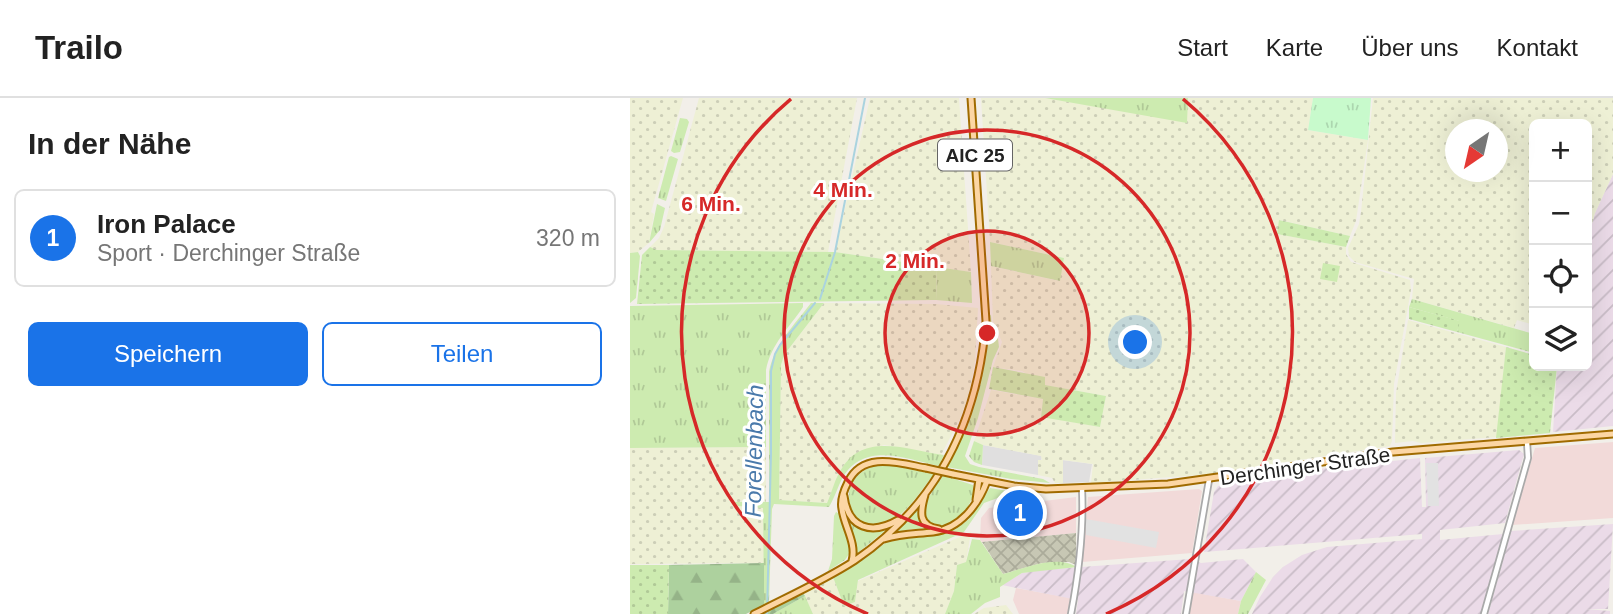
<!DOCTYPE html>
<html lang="de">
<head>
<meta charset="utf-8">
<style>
  :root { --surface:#fff; --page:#f6f6f6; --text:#222; --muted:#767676; --line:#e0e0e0; --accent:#1a73e8 }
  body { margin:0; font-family:Helvetica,sans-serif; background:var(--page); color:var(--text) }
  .controls { position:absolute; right:21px; top:21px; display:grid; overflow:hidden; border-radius:10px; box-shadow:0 7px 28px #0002 }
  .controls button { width:63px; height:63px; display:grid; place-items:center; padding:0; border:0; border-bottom:2px solid var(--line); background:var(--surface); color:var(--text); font:35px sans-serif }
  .compass { position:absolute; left:815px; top:21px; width:63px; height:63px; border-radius:50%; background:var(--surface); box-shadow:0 7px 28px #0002; rotate:214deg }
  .you { position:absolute; left:506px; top:245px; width:24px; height:24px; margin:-18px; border:5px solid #fff; border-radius:50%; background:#1a73e8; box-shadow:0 0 0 10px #1a73e833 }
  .badge { display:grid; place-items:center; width:46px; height:46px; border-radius:50%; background:var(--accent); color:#fff; font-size:23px; font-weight:700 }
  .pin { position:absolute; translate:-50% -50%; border:4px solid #fff; box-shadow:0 2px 7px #0006 }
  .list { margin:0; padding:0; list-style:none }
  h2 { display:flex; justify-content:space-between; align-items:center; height:91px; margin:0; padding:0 28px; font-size:30px }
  h2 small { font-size:23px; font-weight:400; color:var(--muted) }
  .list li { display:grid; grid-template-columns:46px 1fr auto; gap:21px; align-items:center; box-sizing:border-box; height:98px; margin:0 14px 14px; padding:0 14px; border:2px solid var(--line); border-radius:10px }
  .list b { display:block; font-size:26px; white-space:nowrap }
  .list p { margin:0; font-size:23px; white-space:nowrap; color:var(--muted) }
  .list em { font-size:23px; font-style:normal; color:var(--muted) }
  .actions { display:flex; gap:14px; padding:21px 28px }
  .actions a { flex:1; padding:16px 0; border:2px solid var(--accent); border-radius:10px; text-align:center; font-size:24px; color:var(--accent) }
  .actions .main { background:var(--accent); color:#fff }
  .icon { flex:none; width:38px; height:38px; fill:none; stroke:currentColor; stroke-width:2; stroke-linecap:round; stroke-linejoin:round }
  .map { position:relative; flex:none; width:983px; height:516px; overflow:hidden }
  header { display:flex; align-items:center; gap:42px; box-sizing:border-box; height:98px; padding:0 35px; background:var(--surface); border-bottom:2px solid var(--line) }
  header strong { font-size:33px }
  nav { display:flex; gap:38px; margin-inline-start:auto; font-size:24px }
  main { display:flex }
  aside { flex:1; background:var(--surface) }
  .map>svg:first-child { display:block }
  .residential { fill:#e0dfdf }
  .commercial { fill:#f2dad9 }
  .industrial { fill:url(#industrial-furrows) }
  .construction { fill:url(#construction-cross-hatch) }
  .farmland { fill:url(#farmland-dots); fill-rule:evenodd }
  .grass { fill:url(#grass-tufts) }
  .forest { fill:url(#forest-firs) }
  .park { fill:url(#park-tufts) }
  .garden { fill:url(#garden-dots) }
  .parking { fill:#e2e2e2 }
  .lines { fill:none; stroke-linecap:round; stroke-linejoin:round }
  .stream { stroke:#aad3df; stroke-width:2 }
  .minor-casing { stroke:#a9a9a9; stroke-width:8 }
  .major-casing { stroke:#a06b00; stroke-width:9 }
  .minor { stroke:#fff; stroke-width:4.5 }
  .major { stroke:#fcd6a4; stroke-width:5 }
  .major-bridge-casing { stroke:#a06b00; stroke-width:9; stroke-linecap:butt }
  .major-bridge { stroke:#fcd6a4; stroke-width:5 }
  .ring { fill:none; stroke:#d62828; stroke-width:3.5 }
  .labels { text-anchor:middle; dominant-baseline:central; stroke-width:6; stroke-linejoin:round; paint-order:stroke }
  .shield { fill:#fff; stroke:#646464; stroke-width:2 }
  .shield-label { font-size:19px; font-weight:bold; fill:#222 }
  .street-label { font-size:21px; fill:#222; stroke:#fff }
  .water-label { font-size:23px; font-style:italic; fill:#4a7aab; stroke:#fff }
  .centre { fill:#d62828; stroke:#fff; stroke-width:3.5 }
  .ring-label { font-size:21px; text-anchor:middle; font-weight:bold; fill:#d62828; stroke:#fff; stroke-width:6; stroke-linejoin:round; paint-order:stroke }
</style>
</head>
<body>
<header>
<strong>Trailo</strong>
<nav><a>Start</a><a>Karte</a><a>Über uns</a><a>Kontakt</a></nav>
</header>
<main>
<aside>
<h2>In der Nähe<small></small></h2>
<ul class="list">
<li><span class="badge">1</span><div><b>Iron Palace</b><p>Sport · Derchinger Straße</p></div><em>320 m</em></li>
</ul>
<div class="actions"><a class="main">Speichern</a><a>Teilen</a></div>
</aside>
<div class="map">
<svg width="983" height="516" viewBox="0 0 983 516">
  <defs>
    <pattern id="industrial-furrows" width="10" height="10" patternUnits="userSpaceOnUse" patternTransform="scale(1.75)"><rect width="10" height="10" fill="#ebdbe8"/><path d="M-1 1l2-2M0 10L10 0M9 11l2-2" fill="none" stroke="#c9bcc7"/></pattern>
    <pattern id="construction-cross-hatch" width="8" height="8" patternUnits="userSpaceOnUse" patternTransform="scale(1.75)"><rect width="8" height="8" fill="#c7c7b4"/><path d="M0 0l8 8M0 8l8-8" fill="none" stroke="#abab9a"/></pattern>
    <pattern id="farmland-dots" width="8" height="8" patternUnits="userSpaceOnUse" patternTransform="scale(1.75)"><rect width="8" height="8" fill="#eef0d5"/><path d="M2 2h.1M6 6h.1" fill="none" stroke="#ccceb7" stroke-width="1.8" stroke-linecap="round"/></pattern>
    <pattern id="grass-tufts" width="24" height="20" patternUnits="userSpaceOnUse" patternTransform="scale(1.75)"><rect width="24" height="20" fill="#cdebb0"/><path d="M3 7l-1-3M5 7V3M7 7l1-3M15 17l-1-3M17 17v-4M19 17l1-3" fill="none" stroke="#b0c997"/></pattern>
    <pattern id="forest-firs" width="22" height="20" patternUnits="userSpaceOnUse" patternTransform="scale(1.75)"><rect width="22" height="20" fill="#add19e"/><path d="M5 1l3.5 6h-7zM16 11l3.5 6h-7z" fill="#95b388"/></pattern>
    <pattern id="park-tufts" width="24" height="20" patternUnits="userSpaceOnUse" patternTransform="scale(1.75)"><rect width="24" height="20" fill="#c8facc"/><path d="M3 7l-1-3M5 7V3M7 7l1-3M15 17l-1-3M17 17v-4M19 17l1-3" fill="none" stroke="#acd6af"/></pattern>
    <pattern id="garden-dots" width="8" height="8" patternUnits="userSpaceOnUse" patternTransform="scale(1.75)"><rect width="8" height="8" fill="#cdebb0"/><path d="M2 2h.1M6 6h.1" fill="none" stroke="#b0c997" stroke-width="1.8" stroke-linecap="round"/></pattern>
  </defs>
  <rect width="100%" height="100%" fill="#f2efe9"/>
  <path class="residential" d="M353,347L412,358L408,377L352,367Z
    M432,362L462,366L459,384L433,385Z"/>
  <path class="commercial" d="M983,344V420L882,427L905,350Z
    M569,391L572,393L562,455L452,464L458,399Z
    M446,399V435L352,444L350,442L351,420L359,410Z
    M386,490L441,500L437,516H389L383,502Z
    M563,494L611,503L608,516H558Z"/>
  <path class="industrial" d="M983,76V328L923,334L927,268H957V143L965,115Z
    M889,352L894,356L875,425L810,432V442L873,436L851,516H622L630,499L643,479L653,469L672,457L697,449L792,441V436L574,454L584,394L588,388L679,372L790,360L792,409H796L795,360Z
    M983,426L978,511H956L980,513V516H858L881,433Z
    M560,461L571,465L613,461L626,474L611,503L554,493L551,516H446L448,502L372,487L392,475L411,472Z"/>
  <path class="construction" d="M446,435V467L439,464L412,465L373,476L352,444Z"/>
  <path class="farmland" d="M0,0H53L21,114L24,116L19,145L8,154L0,155Z
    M69,0H227L198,154L27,152L20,149L29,140L34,129Z
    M240,0H329L341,174L205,154Z
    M351,0H415L477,10L558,3V0H683L678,32L738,42L726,123L720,138L650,122L647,136L716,149V156L721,164L780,182L781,192L764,286L762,343L760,348L581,376L461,385L463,366L433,362V385H425L422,380L408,377V362H412L411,358L353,347L344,343L361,292L413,301L411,318L470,329L476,298L414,287L392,273L363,269L372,244L363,223L361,168L429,183L434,160L360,144Z
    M743,0H983V76L965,115L957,143V26H904V227L887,222L884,230L782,201L784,181L725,164L719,158L718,150L729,126L731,114ZM825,32H867V74H825Z
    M194,205L306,206L348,210L345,263L339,296L330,321L311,357L254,347L217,363L210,373L197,405L149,402L151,267L154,257Z
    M778,222L876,249L867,339L791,345L783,343L765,345L766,295Z
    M136,349V404L103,405L109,408L133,409L134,465L0,466V350Z
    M341,434L336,464L327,467L324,493L315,516H183L173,495L203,479L214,508L225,504L228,483Z
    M376,507L383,516H344L354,510Z"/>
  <path class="grass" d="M415,0H558L557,25Z
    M50,20L57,21L59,24L50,54L44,55L41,53Z
    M41,58L48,61L36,103L28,100L39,59Z
    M27,106L35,110L30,132L19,145Z
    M360,144L434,160L430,183L361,168Z
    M8,154L10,158L6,200L0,205V155Z
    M307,169L341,174L342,205L306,202Z
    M782,201L904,236V255L827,234L829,223L779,209Z
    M173,205V209C159,230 141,246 136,272V349L0,350V208Z
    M181,205H194L154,257L151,267L149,402L197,405C202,394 205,380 212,370C235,333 281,353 314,357L309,368C277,361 235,343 213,379C208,388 205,399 199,409L144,406L142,411L139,504L134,507L133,410L108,408L102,404H139V274C144,247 164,227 181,205Z
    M361,217L362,230L368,241L369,249L363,262L348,320L335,358L340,366L349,369L413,381L420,385L381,381L317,369C343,321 357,273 358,218Z
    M344,343L353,347L352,367L344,364L339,358Z
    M248,367H263L304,376C292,391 277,416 259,424C220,443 198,379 248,367Z
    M312,377L343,387C347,405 321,439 301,427C298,426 296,422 294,419L295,406Z
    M360,390L384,394L354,405L334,434L228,482L225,504L214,508L203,479L265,439L313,436L326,431L339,421Z
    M287,411L290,425L300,432L281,431L264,435Z
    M206,414L210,416L221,453L215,462L198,473L202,461L204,418Z
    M216,416C227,430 238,436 256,432L225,457V448Z
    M342,441L350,442L373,476C395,470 427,456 447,469L392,475L370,489V499L355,505L341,516H315L324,493L327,467L336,464Z
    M626,474L636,482L618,516H608L611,503Z
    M175,498L183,516H143Z"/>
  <path class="forest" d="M134,465V507L116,516H38L39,467Z
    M173,495L175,498L143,516H132Z"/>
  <path class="park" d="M683,0H741L738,42L678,32Z"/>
  <path class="garden" d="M649,122L720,138L716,149L647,136Z
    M20,149L27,152L205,154L307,169L306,202L7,206L12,157Z
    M693,165L710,168L707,184L690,181Z
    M779,209L830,223L827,234L779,221Z
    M876,249L904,257V268H927L920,335L866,340Z
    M363,269L415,279V287L476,298L470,329L411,319L413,301L359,291Z
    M0,467H39L38,516H0Z"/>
  <path class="parking" d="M796,365H808L809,408H798Z
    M456,421L529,434L526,450L456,437Z"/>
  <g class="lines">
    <path class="stream" d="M190,201L205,154L235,0
      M137,516L141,356V273L145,256L150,247L185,205"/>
    <defs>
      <path id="minor" d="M441,516C449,474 454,434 452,391
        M556,516L579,382
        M854,516L898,360L897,344"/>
      <path id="major" d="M323,376L384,388L416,391L538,386L763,354L983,336
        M295,397C290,414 288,428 309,431
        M214,398C218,431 242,437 268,422
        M346,402L349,381
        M254,441C272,435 286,436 303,434C330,431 348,407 357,383
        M222,463C227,445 214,428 212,411C210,402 214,392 218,384C233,353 269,365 296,370
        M124,516C157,499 193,483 224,463C308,406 348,322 356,223L341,0"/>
    </defs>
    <use href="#minor" class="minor-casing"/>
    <use href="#major" class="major-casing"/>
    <use href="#minor" class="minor"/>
    <use href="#major" class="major"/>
    <defs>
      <path id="major-bridge" d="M296,370L323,376"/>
    </defs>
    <use href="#major-bridge" class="major-bridge-casing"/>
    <use href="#major-bridge" class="major-bridge"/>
  </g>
  <circle cx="357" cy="235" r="102" fill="#d62828" fill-opacity=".12"/>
  <g class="ring">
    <circle cx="357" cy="235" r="102"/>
    <circle cx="357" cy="235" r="203"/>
    <path d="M238 516A305 305 0 0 1 161 1M553 1A305 305 0 0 1 476 516"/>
  </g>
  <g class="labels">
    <rect class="shield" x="308" y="41.5" width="74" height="31" rx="5"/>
    <g class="shield-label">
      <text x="345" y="57">AIC 25</text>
    </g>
    <g class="street-label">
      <text transform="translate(675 368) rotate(-8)">Derchinger Straße</text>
    </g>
    <g class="water-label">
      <text transform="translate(124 353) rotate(-89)">Forellenbach</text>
    </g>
  </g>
  <circle cx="357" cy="235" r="10" class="centre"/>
  <g class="ring-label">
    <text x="213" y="99">4 Min.</text>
    <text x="81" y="113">6 Min.</text>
    <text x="285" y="170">2 Min.</text>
  </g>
</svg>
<div class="controls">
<button>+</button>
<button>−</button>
<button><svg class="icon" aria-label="locate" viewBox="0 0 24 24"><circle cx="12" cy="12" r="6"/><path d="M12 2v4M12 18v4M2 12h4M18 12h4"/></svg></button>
<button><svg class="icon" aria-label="layers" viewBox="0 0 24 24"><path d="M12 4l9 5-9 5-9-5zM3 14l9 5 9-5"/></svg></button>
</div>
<svg class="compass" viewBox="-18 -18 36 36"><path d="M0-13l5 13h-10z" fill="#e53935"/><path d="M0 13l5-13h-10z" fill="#767676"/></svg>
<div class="you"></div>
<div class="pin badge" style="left:390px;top:415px">1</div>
</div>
</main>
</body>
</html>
